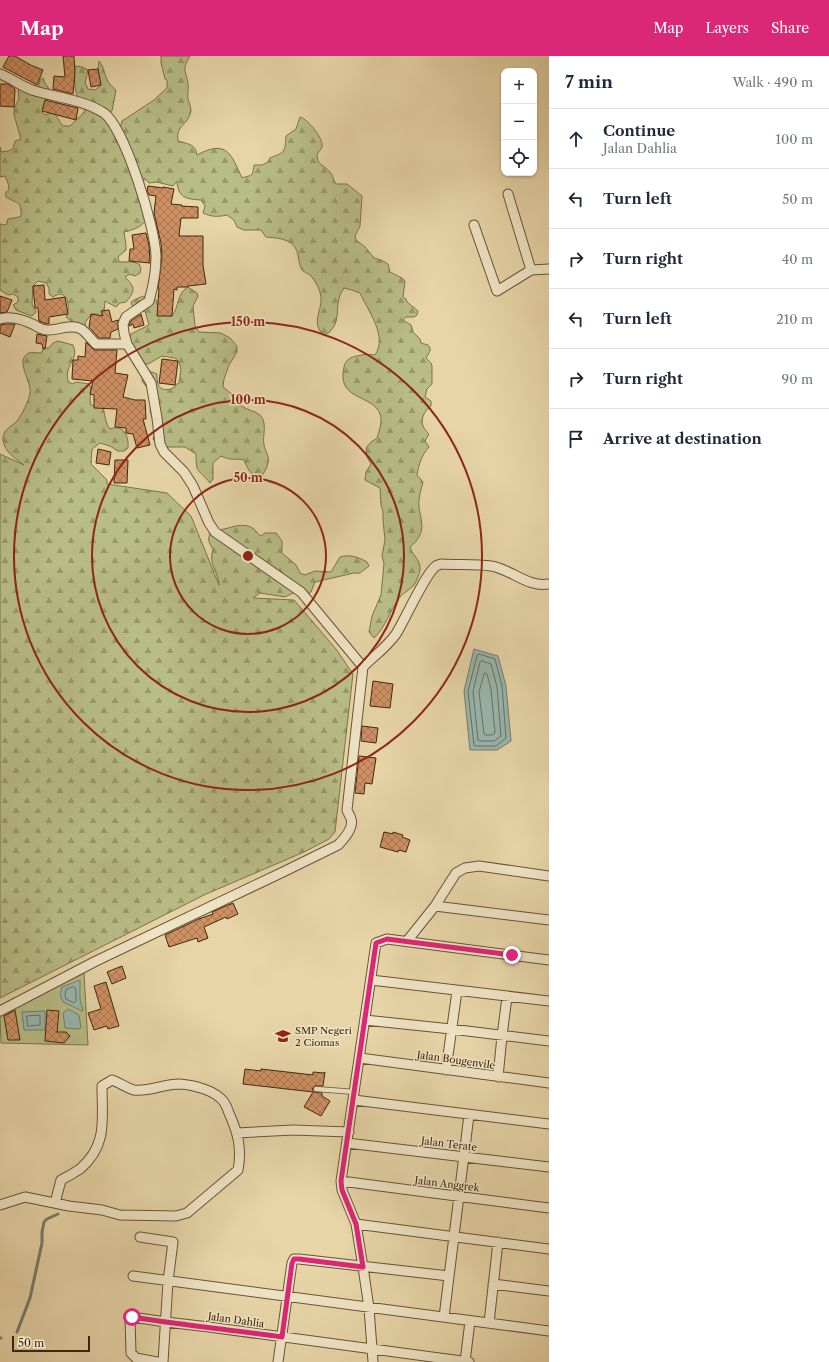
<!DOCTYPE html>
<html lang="en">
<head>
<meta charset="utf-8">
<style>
  :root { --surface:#fff; --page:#f2f2f3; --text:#1f2937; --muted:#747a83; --line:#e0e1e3; --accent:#db2777 }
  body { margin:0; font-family:"Libre Caslon Text",serif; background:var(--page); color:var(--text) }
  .controls { position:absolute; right:12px; top:12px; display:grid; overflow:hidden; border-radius:8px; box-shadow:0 1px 3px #0004 }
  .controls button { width:36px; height:36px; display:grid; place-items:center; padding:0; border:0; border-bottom:1px solid var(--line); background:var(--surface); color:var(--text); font:20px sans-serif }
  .scale { position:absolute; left:12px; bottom:10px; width:78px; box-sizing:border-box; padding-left:4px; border:2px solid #3f290e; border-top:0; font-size:11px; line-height:14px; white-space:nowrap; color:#3f290e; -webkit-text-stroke:3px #efe4c6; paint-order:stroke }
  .stop { position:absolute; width:12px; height:12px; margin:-9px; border:3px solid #db2777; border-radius:50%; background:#fff }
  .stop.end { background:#db2777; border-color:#fff; box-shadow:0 1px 4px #0008 }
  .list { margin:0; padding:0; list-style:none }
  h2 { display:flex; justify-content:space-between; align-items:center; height:52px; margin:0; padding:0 16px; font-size:17px }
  h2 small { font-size:13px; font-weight:400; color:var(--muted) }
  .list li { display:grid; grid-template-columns:26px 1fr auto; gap:12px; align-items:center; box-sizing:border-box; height:60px; padding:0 16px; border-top:1px solid var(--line) }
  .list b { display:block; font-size:15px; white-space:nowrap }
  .list p { margin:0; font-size:13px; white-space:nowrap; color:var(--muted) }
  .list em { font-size:13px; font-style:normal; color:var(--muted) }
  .icon { flex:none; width:22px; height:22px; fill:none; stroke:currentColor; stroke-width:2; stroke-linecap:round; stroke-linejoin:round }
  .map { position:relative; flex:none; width:549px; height:1306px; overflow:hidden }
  header { display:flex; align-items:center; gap:24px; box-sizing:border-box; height:56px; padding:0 20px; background:var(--accent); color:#fff }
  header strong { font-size:19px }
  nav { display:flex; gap:22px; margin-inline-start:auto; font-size:14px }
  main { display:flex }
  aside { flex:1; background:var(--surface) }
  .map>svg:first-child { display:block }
  .grass { fill:#b8bc85; stroke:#7c724a }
  .forest { fill:url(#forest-firs); stroke:#7c724a }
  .water { fill:#98b7b0; stroke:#747e6f }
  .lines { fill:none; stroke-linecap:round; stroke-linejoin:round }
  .shore { stroke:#6c705f; stroke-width:1 }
  .stream { stroke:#747e6f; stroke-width:3 }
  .building { fill:url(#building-cross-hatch); stroke:#3f290e }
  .lane-casing { stroke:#695434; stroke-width:6 }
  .street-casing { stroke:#695434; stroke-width:11 }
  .lane { stroke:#efe4c6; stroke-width:4.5 }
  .street { stroke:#efe4c6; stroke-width:9 }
  .route { stroke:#db2777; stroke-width:5 }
  .ring { fill:none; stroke:#8f2418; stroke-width:2 }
  .labels { text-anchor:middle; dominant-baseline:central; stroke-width:3; stroke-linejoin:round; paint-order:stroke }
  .poi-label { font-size:10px; fill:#3f290e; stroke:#efe4c6; text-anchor:start }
  .street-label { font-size:10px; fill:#3f290e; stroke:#efe4c6 }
  .centre { fill:#8f2418; stroke:#efe4c6; stroke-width:2 }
  .ring-label { font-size:12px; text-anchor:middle; font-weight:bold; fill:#8f2418; stroke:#efe4c6; stroke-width:3; stroke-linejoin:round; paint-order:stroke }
</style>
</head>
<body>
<header>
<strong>Map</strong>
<nav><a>Map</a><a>Layers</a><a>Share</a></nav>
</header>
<main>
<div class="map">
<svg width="549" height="1306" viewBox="0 0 549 1306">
  <defs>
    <pattern id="forest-firs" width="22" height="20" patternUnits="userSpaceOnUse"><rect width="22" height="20" fill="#b8bc85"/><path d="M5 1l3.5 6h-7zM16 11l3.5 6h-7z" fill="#97996b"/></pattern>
    <pattern id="building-cross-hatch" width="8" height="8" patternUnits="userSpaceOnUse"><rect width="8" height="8" fill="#cf9063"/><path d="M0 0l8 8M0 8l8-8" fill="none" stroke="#a97650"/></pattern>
  </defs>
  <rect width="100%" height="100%" fill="#e7d5a8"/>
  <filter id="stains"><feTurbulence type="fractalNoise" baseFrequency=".005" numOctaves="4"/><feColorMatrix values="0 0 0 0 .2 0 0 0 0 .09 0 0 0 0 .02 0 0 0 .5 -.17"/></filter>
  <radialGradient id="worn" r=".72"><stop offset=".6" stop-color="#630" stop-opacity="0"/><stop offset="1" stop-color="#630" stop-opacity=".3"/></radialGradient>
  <path class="grass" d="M84,917L88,989L1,987L0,960Z"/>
  <path class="forest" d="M161,0H190C182,13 185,13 188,27C189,32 187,37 188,43C189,47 191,51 191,55C189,69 175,69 178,85C188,88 196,88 197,99C227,83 231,98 242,122C253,118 252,122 254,109H262L268,106L270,102C285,96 285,97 286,80L296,73L300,61C308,63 324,83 322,91C321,94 318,96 317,99C317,109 324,109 330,116C333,119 333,124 336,128H347L362,140L360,170L355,180L356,184L365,191L374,202L381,204L388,208L390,216L402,222L405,225L403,241L406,243L407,246L418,255L417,259L414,261H406L403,264L411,269L413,276L420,283L421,287L428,289L430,292V295L426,302L431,307L432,310V328L427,333L425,341L431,345V350C425,354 420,363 423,370C424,373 427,376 429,378L425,385L429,391C421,400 419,408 417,419L423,426C421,434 418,443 419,451C419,455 421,459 421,463C424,475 419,484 410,491C412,499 420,503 420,512C420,518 417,524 414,529C410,534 404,536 400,541C390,554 386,571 374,582L369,576L372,560L381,539L384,507L382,500L385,484L383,464V456L381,449L380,432L365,424L366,416L371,408L367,401L366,392L371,386L377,382C379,375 383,365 380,358C373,338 336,345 344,311C345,304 351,301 357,300C364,298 369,298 375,299C388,280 368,255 360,237L352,234L344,232C333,245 342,264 331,274C330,277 326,278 323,279C311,265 322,256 321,241C320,233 315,224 310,219C307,217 304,216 302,214C299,209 299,204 298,199C295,183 279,182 266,181L261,174H244L237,171L234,164L227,159C218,161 212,161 203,157L205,150L201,144C186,143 178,142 177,125L173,130L157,126L149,127L144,122C141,148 162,168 124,176L126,189V194L118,201L119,206C127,206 132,205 139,208L141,212L140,217L135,220L130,218L125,221C136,232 135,235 126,246L120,247L116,251L105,245L104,256L100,260L97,258H91L85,267L86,272L77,270L66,261C71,252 68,231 53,241L49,238V232L46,227L38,225L33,230L32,248L36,256L32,260L16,254L13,249L18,246V241L13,238L8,239L0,234V168L6,169L8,163L19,161L21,160C22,145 16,147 6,141C5,137 6,135 9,134C9,128 7,124 5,120L0,121V91L1,96L8,95L13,93L15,85L21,83L14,59V53L19,43L18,31L38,33L40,24L42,22L44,23V26L50,34C49,42 42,48 43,57L45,59L53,56C57,60 59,65 63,70H70C76,63 83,60 86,52C84,50 81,48 80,45C74,37 74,20 75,10L82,11L88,14L85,27L88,33L95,34L101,29L98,13L99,5C107,15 103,25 116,34L112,55L106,58L120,73L122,65L154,44L167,32V24L165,23L161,7Z
    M188,231L197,237L198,240L193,250L195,270L199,276L221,277L230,282L237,290V296L229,309L224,323L223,331C226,334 230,336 233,339C237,343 238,348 243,351C248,354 255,355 260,359C268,367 262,380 264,389C265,396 270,400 268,407C267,412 264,417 261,421C250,420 248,413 244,404C235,402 231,405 221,400L213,407V423L210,427C198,412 196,419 196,398L185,391H160L153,383L156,371L150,355L151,349L149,334L142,325L143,319L147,316H152L157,318C157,321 157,325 158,328C161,336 170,334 175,331V329L179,327C180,317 184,310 175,302L162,300L148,308H142L129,284L131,278L149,269L145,255L140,256L134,254L131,246C140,240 149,237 157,245C156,254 163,261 172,260C179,251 177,237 188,231Z
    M58,285L73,289C78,301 71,304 68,314C67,318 67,322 68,325L72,328L76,326L89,328L91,332L90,344L91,349L103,351C105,358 105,367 110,373C123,368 129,379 128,392L124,395H118L110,390L100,387L92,393L91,408L107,424V428L167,437L191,460L219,529C218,513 208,510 213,493C207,485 208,481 212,473C226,477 240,463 254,473C256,475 258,478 261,480L265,477H276L282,485V497L296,509L300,517L305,519L315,515L331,516L340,501C350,498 358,501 367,506L369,510L360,517H354L315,526L311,536L306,539L295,536L285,541L260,537L253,542L294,544L336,593L353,618L335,776L329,783L304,796L204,839L0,942V398L24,409C15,402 5,397 3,384C2,374 11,371 17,365C22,358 29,345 30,337C32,326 14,304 29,297C32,296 37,297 41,297L44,292H49L53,287Z"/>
  <path class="water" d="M474,593L498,600L506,630L511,685L497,694H470L464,635Z
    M80,924V944L83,954L82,955L63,946L60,939L62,931Z
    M68,953L79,959L81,972L78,973L65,972L63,957Z
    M45,955V974H24L22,956Z"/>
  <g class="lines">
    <path class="shore" d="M479,598L495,603L502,630L506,682L496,690H475L474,689L468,635L477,600Z
      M482,605L491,608L497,631L501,680L494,685H480L478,684L473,635L480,606Z
      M485,617L487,618L491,633L495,677L492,679H485L484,678L479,636L484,618Z
      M73,931L76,933V945L74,947L66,943L65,939L66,934Z
      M27,960L40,959V969L28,970Z"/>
    <path class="stream" d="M17,1276L30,1242L42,1187V1176L44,1166L47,1163L58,1158
      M0,1282H1"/>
  </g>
  <path class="building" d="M9,0H15L29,8H28L43,14L37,29L3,11Z
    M63,0H74L75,16L73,38L53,33L54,20L65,21Z
    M98,13L101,29L91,31L88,14Z
    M0,28H8L15,33L14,51L0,50Z
    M45,44L78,52L76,64L42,55Z
    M148,130L163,132V131L174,133L171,148L182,149L181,150L198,151V162H181L179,180H203V209L206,228L188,230V231H177V234L174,233L172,260H157L159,233H158L162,200L161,187L154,157L156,140L149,139L147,134Z
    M146,177L149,189L150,207L129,205L130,193H134L132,179Z
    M44,229L45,244L65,241L68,258L49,261V268L44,267L39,265L38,252H35L33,230Z
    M0,240L12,244L7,256L0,257Z
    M109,254L112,266L118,264V273L111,276L110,282H99L89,271L91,258L103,260L101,255Z
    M141,258L144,269L134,272L133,268L129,270L131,265Z
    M5,268H15L10,281L0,277V269Z
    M37,278L47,280L45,293H43L42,288L36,287Z
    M86,286L94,294H117L115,317L128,319L123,341L135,344H145L146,363H143L150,389L137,392L133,378L126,377V372L115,371L117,353L94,352V339L90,338L93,325L72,323L73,304H78V300L85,301Z
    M162,303L178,305L175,329L159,327Z
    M98,393L111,396L109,409L96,407Z
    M115,404H128L127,427H114Z
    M373,625L393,628L390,652L370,650Z
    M362,670L378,672L376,687L361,685Z
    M359,700L376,702L372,728L365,727L364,738L355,737Z
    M384,776L393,778V776L403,779L402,781L410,784L406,796L399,794L398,796L380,791Z
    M233,847L238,858L227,863L226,861L204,871L208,882L198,886L197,882L169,891L165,879L199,863L213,858L212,856Z
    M122,910L126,922L112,928L107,916Z
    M106,926L119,970L108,973L107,970L94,974L88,957L101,953L94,930Z
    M15,954L20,984H8L4,960Z
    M47,954L59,955L57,976H66L70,980L64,987L45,985Z
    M245,1013L261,1015V1013L313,1019V1016L324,1017L325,1016L323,1030H315L312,1033L314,1036L322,1037V1040L330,1045L321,1060L304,1051L313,1036L243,1028Z"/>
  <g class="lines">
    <defs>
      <path id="lane" d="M316,1033L355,1036"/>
      <path id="street" d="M0,18C11,22 21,30 32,34C57,42 82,43 104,57C125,72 156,174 156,201C156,215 153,231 149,245L126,261L123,268L124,277L127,288L151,327L157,362L160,388L164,396L184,416L193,430L209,467L215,476L301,536L363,611L347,754C348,757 350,759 351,763C354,772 344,783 338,789L283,816L96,905L0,955
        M508,138L531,214
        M474,169L497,235L531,214L549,213
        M0,263C9,260 22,263 30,267C36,269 40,274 47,274C57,275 71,267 81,273C85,275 92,284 96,288H127
        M363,611C374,600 387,591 396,578C405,564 425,518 436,510C437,509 439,509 441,508C458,509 475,508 491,510C511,513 528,532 549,528
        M435,850L549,864
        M407,885L435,850L456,817L465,812L479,810L549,820
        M371,924L549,945
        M365,964L451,973L549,985
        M360,1002L549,1027
        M446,1014L457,935
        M498,1021L502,980L507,941
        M354,1044L549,1068
        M237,1077L293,1074L349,1076
        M347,1087L549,1111
        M341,1125L549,1152
        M0,1149L25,1141L69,1150L102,1154L120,1159L176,1160L187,1157L238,1114C242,1093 238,1077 229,1057C228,1054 226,1049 224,1046C215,1034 194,1029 179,1028C164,1028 149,1036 134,1034C129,1033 118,1026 112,1024L102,1030C102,1063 108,1089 80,1113C74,1117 67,1121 61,1124L55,1147
        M356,1168L549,1193
        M140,1181L173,1186L168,1225L163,1306
        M133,1220L549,1275
        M493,1228L549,1235
        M444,1261L469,1059
        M489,1267L498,1186
        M157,1306L136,1302L131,1297L130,1262L132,1261L166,1266L209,1271L469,1306
        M278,1306L292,1207L294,1203H299L449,1220
        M373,1306L369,1252L363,1211L356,1168L342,1134L341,1125L376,887L387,883L549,904
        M465,1306L470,1265"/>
    </defs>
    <use href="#lane" class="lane-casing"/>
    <use href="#street" class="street-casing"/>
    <use href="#lane" class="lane"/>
    <use href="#street" class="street"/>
  </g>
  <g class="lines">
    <path class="route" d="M132,1261C181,1269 232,1274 282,1281L292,1207L294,1203H299L363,1211L356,1168L342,1134L341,1125L376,887L387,883L512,899"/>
  </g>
  <g class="ring">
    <circle cx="248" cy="500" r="78"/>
    <circle cx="248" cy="500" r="156"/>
    <circle cx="248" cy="500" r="234"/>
  </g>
  <defs>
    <symbol id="school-bare" viewBox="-9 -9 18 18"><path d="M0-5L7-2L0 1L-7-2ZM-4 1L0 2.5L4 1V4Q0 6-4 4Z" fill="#8f2418" stroke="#efe4c6" stroke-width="2.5" paint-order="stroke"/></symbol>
  </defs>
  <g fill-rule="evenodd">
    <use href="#school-bare" x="272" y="969" width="22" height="22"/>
  </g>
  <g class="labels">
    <g class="poi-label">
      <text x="295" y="974">SMP Negeri<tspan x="295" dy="12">2 Ciomas</tspan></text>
    </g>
    <g class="street-label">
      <text transform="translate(456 1004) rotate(8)">Jalan Bougenvile</text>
      <text transform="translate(449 1088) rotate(7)">Jalan Terate</text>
      <text transform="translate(447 1128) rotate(7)">Jalan Anggrek</text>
      <text transform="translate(236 1264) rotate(8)">Jalan Dahlia</text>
    </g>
  </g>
  <circle cx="248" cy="500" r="6" class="centre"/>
  <g class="ring-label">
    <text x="248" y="270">150 m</text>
    <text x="248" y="348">100 m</text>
    <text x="248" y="426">50 m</text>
  </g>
  <rect width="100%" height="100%" filter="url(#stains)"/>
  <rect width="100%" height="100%" fill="url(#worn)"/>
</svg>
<div class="controls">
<button>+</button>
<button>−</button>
<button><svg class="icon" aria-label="locate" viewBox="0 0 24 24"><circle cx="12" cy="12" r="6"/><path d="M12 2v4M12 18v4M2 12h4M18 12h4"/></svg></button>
</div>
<div class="scale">50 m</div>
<div class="stop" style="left:132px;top:1261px"></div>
<div class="stop end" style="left:512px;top:899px"></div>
</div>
<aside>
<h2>7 min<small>Walk · 490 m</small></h2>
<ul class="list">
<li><svg class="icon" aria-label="ahead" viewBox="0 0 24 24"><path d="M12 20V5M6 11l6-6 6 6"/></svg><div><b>Continue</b><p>Jalan Dahlia</p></div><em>100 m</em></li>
<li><svg class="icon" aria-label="left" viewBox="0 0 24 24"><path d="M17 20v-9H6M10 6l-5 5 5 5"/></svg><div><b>Turn left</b></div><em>50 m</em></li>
<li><svg class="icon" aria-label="right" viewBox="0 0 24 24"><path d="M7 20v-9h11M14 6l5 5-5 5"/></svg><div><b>Turn right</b></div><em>40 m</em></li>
<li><svg class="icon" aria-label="left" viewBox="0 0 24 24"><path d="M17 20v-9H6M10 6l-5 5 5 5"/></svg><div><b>Turn left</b></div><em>210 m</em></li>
<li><svg class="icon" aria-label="right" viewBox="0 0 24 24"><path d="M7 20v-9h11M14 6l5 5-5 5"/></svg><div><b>Turn right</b></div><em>90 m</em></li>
<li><svg class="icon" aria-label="arrive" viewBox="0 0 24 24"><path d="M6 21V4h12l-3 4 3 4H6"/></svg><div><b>Arrive at destination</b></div></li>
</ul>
</aside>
</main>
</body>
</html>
